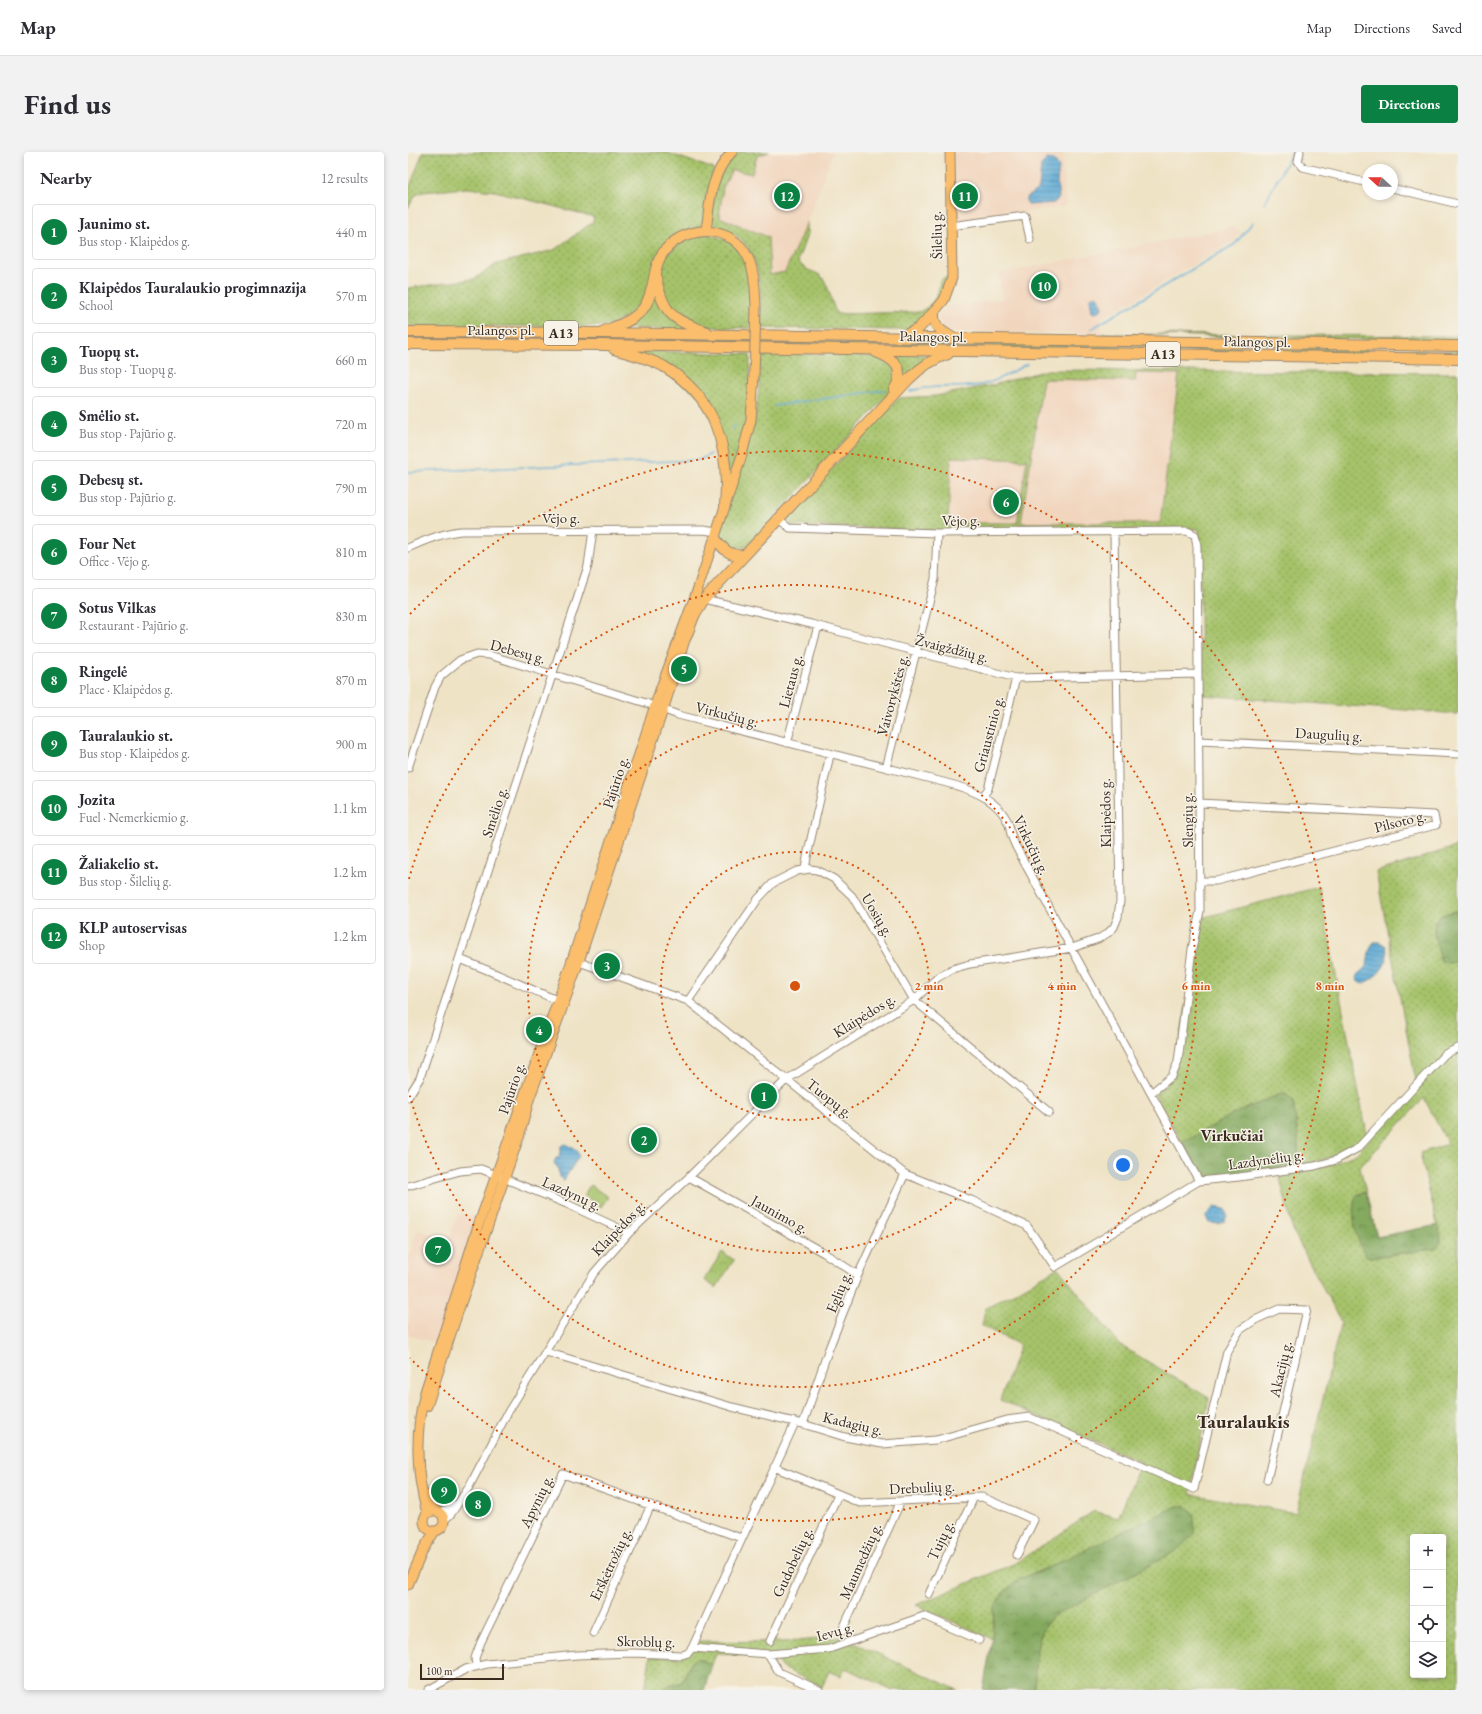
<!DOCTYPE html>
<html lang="en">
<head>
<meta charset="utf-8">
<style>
  :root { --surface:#fff; --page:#f2f2f3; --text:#2b2b33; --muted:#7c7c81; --line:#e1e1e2; --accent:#0b8043 }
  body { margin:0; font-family:"EB Garamond",serif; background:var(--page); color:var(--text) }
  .controls { position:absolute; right:12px; bottom:12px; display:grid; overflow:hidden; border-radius:4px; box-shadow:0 2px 6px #0003 }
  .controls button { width:36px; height:36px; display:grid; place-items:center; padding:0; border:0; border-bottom:1px solid var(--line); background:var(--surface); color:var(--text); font:20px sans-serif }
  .compass { position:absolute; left:954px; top:12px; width:36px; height:36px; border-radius:50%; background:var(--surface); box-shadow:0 2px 6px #0003; rotate:291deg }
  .scale { position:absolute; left:12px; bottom:10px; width:84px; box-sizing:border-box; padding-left:4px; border:2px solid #3b2a1e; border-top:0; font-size:11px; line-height:14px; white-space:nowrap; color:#3b2a1e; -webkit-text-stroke:3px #f7f3e8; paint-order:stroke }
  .you { position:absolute; left:715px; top:1013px; width:14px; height:14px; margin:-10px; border:3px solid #fff; border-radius:50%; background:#1a73e8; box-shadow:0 0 0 6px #1a73e833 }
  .badge { display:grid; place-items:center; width:26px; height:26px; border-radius:50%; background:var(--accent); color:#fff; font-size:13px; font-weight:700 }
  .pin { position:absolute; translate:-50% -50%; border:2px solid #fff; box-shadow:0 1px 4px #0006 }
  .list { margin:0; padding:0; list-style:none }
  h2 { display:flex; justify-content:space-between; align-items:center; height:52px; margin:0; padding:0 16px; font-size:17px }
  h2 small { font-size:13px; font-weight:400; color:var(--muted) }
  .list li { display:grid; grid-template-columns:26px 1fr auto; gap:12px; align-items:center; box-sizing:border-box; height:56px; margin:0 8px 8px; padding:0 8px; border:1px solid var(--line); border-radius:4px }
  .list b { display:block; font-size:15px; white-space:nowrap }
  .list p { margin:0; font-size:13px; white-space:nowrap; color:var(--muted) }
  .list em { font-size:13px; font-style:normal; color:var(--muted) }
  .icon { flex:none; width:22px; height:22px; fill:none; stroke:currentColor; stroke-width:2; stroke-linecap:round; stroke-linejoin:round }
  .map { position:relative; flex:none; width:1050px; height:1538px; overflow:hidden; border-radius:4px }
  header { display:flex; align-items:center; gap:24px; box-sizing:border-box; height:56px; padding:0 20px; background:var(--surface); border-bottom:1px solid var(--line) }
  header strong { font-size:19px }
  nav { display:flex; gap:22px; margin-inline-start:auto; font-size:14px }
  .intro { display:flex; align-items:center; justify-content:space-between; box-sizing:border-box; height:96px; padding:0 24px }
  h1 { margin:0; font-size:28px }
  .button { padding:10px 18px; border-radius:4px; background:var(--accent); color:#fff; font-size:14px; font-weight:700 }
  main { display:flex; gap:24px; padding:0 24px }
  aside { flex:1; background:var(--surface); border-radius:4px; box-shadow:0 2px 6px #0003 }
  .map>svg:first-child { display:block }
  .built { fill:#f1d5bd }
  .grass { fill:url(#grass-dots); stroke:#707644; fill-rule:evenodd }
  .forest { fill:url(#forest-crowns); stroke:#606a3e }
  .park { fill:url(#park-crowns); stroke:#707644 }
  .pitch { fill:#a6c36b; stroke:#707644 }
  .water { fill:url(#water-rules); stroke:#4b6a7a }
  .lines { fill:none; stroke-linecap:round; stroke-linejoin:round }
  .stream { stroke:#5ba9d5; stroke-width:1.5 }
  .minor-casing { stroke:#958672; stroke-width:9 }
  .major-casing { stroke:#958672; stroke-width:11 }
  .highway-casing { stroke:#958672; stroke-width:12 }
  .minor { stroke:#fff; stroke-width:7 }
  .major { stroke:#fabe6d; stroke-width:9 }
  .highway { stroke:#fabe6d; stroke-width:10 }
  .major-bridge-casing { stroke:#958672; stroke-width:11; stroke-linecap:butt }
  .major-bridge { stroke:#fabe6d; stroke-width:9 }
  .ring { fill:none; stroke:#d7540e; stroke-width:2; stroke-dasharray:2 4 }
  .labels { text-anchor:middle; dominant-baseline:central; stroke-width:3; stroke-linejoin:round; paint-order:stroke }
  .shield { fill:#f7f3e8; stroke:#73665b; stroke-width:1 }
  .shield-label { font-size:14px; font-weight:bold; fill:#3b2a1e }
  .street-label { font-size:15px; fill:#3b2a1e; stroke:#f7f3e8 }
  .neighbourhood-label { font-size:16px; font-weight:bold; fill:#3b2a1e; stroke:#f7f3e8 }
  .district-label { font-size:19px; font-weight:bold; fill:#3b2a1e; stroke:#f7f3e8 }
  .centre { fill:#d7540e; stroke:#f7f3e8; stroke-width:2 }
  .ring-label { font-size:12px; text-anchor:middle; font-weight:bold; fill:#d7540e; stroke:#f7f3e8; stroke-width:3; stroke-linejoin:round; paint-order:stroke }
</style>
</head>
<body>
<header>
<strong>Map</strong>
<nav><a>Map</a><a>Directions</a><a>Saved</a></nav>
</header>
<div class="intro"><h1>Find us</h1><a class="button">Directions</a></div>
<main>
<aside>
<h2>Nearby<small>12 results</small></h2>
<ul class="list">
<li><span class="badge">1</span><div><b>Jaunimo st.</b><p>Bus stop · Klaipėdos g.</p></div><em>440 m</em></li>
<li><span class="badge">2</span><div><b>Klaipėdos Tauralaukio progimnazija</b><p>School</p></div><em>570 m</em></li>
<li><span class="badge">3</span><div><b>Tuopų st.</b><p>Bus stop · Tuopų g.</p></div><em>660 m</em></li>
<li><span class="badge">4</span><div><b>Smėlio st.</b><p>Bus stop · Pajūrio g.</p></div><em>720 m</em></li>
<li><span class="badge">5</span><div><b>Debesų st.</b><p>Bus stop · Pajūrio g.</p></div><em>790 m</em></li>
<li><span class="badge">6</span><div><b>Four Net</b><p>Office · Vėjo g.</p></div><em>810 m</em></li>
<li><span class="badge">7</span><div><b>Sotus Vilkas</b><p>Restaurant · Pajūrio g.</p></div><em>830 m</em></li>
<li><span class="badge">8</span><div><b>Ringelė</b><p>Place · Klaipėdos g.</p></div><em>870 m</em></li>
<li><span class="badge">9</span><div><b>Tauralaukio st.</b><p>Bus stop · Klaipėdos g.</p></div><em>900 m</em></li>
<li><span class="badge">10</span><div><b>Jozita</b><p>Fuel · Nemerkiemio g.</p></div><em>1.1 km</em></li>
<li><span class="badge">11</span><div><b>Žaliakelio st.</b><p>Bus stop · Šilelių g.</p></div><em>1.2 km</em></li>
<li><span class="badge">12</span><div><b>KLP autoservisas</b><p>Shop</p></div><em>1.2 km</em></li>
</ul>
</aside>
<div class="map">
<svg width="1050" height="1538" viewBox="0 0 1050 1538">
  <defs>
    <pattern id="grass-dots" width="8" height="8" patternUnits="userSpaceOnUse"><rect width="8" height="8" fill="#a6c36b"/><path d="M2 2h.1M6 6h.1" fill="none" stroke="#889f57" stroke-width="1.8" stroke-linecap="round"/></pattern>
    <pattern id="forest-crowns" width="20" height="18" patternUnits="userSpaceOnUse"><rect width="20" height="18" fill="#84a95f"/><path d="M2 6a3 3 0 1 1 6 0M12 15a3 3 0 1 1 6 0" fill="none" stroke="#6d8a4e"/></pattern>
    <pattern id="park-crowns" width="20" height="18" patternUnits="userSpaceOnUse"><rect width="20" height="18" fill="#a6c36b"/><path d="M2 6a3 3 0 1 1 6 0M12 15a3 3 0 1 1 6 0" fill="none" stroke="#889f57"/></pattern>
    <pattern id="water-rules" width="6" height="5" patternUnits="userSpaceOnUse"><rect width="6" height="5" fill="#5ba9d5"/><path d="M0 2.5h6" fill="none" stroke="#4c8aac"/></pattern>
  </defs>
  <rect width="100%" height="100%" fill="#f7f3e8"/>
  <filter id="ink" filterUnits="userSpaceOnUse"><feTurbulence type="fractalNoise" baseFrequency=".025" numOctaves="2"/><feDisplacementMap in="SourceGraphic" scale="8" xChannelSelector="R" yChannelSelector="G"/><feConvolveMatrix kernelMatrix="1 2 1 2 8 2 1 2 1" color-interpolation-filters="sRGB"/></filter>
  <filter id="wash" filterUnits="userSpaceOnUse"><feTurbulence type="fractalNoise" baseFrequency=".012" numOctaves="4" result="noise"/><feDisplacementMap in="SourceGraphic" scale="16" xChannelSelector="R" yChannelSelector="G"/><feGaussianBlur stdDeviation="0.9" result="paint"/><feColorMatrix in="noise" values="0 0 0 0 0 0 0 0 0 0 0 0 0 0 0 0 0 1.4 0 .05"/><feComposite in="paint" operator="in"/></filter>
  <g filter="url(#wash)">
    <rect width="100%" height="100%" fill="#efe3c6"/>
    <path class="built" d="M361,0H425L399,70L377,120L362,123L360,85L311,65L315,35L324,17L349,4Z
      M546,0H654L658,54L546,71Z
      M825,75L832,79L827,88L693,167L694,182L539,180L529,166L540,154L594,147L590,122Z
      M728,221L771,222L752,371H613L635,226L727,229Z
      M543,305L619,308L609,371H540Z
      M50,1062L70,1066L29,1191L0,1183V1107L9,1078L41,1087Z"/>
    <path class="grass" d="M15,0H257L306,17L298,45L296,70L293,74L269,83L229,160L203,173L192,174H0V136L66,127L89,112L146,98L185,70L186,65L87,39L59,36L15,40L8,43L0,56V39Z
      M331,0H361L349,4L344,22L324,18L315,35L311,65L360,85L362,123L377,120L399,70V83L390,108C395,119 405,118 413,124C421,131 423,152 429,162L511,160C524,154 531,144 532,129L535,126L540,125L531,150L502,177L496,178L353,176C352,146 356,108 331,86C323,79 308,77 303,68C307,38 307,21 331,0Z
      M297,82C351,90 343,135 342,176L297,175L284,172L264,159L252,133L253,115L259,103L270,91L287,84Z
      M246,138L281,178L213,176Z
      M694,182L1050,184V189Z
      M0,184L219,185L1050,199V203L0,188Z
      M228,199L342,202V242L336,279L322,327L298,248Z
      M352,201L469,204L487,216V232L477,246L340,393C326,400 317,395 312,380L347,268L351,236Z
      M480,202L524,203L495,228Z
      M639,218L1050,221V562L793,543L791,377L541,379L382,373L379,369L382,361L491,246L528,244L585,233ZM728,221L771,222L752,371H613L635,227L727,229ZM543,305L619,308L609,371H540Z
      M1050,694V759C1010,764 1031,788 1041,811L1050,809V893L1008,930L968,720Z
      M911,735L959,983L935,1002L891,1014L890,985L885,948L882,945L782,987L773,989L747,942L766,925L793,766Z
      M1050,898V1538H626C628,1510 625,1487 644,1465L639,1416L612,1427L586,1456L584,1487L508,1453L610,1410L686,1359L710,1366L733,1310L592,1248L612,1193L574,1174L577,1157L650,1116L712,1193L801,1246L782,1342L888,1361L933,1170L885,1079L871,1022L922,1013L948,1002L1040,904ZM1016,946L1040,992L1012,1001L1033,1089L1026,1097L964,1105L959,1104L950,1042L958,1040L952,1015ZM1005,1385H1035V1523H1005Z
      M433,1485L550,1538H485L437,1516L433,1524L421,1519L414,1535L373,1515L368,1505L308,1501L304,1513L290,1506L284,1509L273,1531L262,1532L255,1538H237L242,1505L273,1506L290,1489L376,1490Z"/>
    <path class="forest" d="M1050,759V809C1044,811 1039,812 1033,809C1027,784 1015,763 1050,759Z
      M872,942H877L885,948L890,985L891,1014L795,1026L792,1024L773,989L782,987L823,963Z
      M958,1040L969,1085L1030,1073C1032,1083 1036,1092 1026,1097L964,1105L959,1104C949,1094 941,1057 948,1044Z
      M769,1354C788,1353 787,1367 786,1382L768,1399L644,1465C625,1487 628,1510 626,1538H575L584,1487L586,1456L596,1440L612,1427L639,1416Z
      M289,1506L304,1513L296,1538H255L262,1532L273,1531L284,1509Z"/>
    <path class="park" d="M314,1100L326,1108L308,1136L296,1128Z"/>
    <path class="pitch" d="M182,1033L200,1045L193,1055L176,1043Z"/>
    <path class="water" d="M639,7L646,8L651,16L649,31L651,46L646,51L620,53L618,49V46L631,36L633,13Z
      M687,143L691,145L694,156L692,159L687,161L684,160L682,147Z
      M966,790H972L978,794C983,812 970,824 955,832L948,827L949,823L959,814L961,799Z
      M157,992L169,998L171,1004L156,1028L151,1025L150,1016L146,1011L148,1006H151L153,994Z
      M806,1055L817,1057L819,1063L817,1069L810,1072L800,1070L798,1064Z"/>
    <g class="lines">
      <path class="stream" d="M856,52L884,0
        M683,177L827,92L845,70
        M502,239C527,232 549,237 573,233C589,230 605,219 619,212
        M366,254L476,238
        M324,277L327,273
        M0,320L291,308L303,302"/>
    </g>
  </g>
  <g filter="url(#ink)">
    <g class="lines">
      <defs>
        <path id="minor" d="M892,0L890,9L895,15L960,31
          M984,36L1050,52
          M542,74L617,64L622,87
          M369,366L382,376L529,381L779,379L787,383L789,394L792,759L784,797L770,910L764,924L743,941
          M0,396C17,388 34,381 53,379L295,378L309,380
          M296,447L403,472L608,526L790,522
          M792,589L1050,602
          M379,591L410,474
          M0,616L27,535L33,524L52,508L69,502L81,503L238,551L270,563L535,630C559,636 591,646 601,673C602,676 602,679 603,682C605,691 611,700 615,708L791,1029
          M478,616L527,427L529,381
          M575,644L580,637L608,526
          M791,651L1026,663L1028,673L808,729H793
          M397,717L400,700L422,603
          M51,807C85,819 116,835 149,848
          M171,810L280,849L497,1022L563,1048L619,1074L647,1115L791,1029L831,1025L907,1014L928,1008L950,996L1037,902L1050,896
          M280,849L350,747L365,731L389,719L402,717L409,718L426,727L444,744L506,848L641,960
          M0,945L12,926L180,414L185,378
          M281,1025L416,1101L450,1123
          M0,1034L52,1019L73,1017L159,1052L221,1081
          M138,1200L324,1255L395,1272L437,1285L474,1292L528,1288L599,1268L621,1265L786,1337L819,1199L832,1178L847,1168L871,1157L899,1158L859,1328
          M395,1272L420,1199L450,1123L497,1022
          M366,1315L452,1351L574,1345L626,1368L609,1403
          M32,1361L48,1352
          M36,1368L43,1362L61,1335L100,1260L186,1121L221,1081L281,1025L378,928L506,848L529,826L544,817L562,812L664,796L690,787L700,781L706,775L710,765L712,749L706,380
          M521,1442L566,1345
          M434,1479L493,1349
          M185,1481L243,1353
          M362,1489L430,1343
          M284,1496L360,1502L421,1497L516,1464L571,1488
          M360,1502L371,1520L411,1538
          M68,1513L67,1506L73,1490L155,1322L333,1386
          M20,1538L58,1517L79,1512L169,1503L224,1501L274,1503L280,1501L284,1496L387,1271"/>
        <path id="major" d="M324,0C302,23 302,49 298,79C344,83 347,119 348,156
          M526,160L536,148L544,126L542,0
          M19,1254L53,1151L111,985L121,948L167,821L259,546L280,478
          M18,1343L27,1359
          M16 1369a10 10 0 1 1 20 0a10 10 0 1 1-20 0Z
          M19,1361C8,1322 7,1280 17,1240L70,1074L162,814L252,538L290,436L333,306L343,268L346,223
          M0,1433L16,1396L27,1379"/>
        <path id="highway" d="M248,126C255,162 265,168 299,180
          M526,160C525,175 533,179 545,186
          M196,179C211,173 228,168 237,154C245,141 245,127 249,113C256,91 277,80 298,79
          M0,180L193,181L1050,194
          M495,184L510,177L526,160
          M0,192L194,193L1050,207
          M206,197C222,202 240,206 255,214C308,245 322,295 317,353
          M468,200C488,207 498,218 486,238
          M307,386C314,396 322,405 335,403
          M278,485L286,464L296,447L501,227C513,215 524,207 540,202"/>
      </defs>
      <use href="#minor" class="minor-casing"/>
      <use href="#major" class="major-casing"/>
      <use href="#highway" class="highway-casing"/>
      <use href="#minor" class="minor"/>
      <use href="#major" class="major"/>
      <use href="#highway" class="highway"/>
      <defs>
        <path id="major-bridge" d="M346,223L348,156"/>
      </defs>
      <use href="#major-bridge" class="major-bridge-casing"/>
      <use href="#major-bridge" class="major-bridge"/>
    </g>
  </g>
  <g class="ring">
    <circle cx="387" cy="834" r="134"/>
    <circle cx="387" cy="834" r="267"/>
    <path d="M1 727A401 401 0 1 1 1 941"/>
    <path d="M2 462A535 535 0 1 1 2 1206"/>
  </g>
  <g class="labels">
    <g class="shield">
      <rect x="136" y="169" width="34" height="24" rx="3"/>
      <rect x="738" y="190" width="34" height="24" rx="3"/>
    </g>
    <g class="shield-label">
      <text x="153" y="181">A13</text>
      <text x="755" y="202">A13</text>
    </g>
    <g class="street-label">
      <text transform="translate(528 83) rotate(-92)">Šilelių g.</text>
      <text x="93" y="177">Palangos pl.</text>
      <text transform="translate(525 184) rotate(1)">Palangos pl.</text>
      <text transform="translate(849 189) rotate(1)">Palangos pl.</text>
      <text x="153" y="365">Vėjo g.</text>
      <text transform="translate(553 368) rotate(-1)">Vėjo g.</text>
      <text transform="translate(544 496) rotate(14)">Žvaigždžių g.</text>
      <text transform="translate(110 499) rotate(15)">Debesų g.</text>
      <text transform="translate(382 529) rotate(-75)">Lietaus g.</text>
      <text transform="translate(484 543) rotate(-75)">Vaivorykštės g.</text>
      <text transform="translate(319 562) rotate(14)">Virkučių g.</text>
      <text transform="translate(580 582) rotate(-75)">Griaustinio g.</text>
      <text transform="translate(921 582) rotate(3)">Daugulių g.</text>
      <text transform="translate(207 630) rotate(-72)">Pajūrio g.</text>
      <text transform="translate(86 660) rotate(-72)">Smėlio g.</text>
      <text transform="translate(697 661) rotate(-91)">Klaipėdos g.</text>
      <text transform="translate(779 668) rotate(-91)">Slengių g.</text>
      <text transform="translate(992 669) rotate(-14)">Pilsoto g.</text>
      <text transform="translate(624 693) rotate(64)">Virkučių g.</text>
      <text transform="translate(470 763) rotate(59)">Uosių g.</text>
      <text transform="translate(456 863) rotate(-32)">Klaipėdos g.</text>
      <text transform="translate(103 936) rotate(-71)">Pajūrio g.</text>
      <text transform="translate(422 946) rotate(38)">Tuopų g.</text>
      <text transform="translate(858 1007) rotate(-8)">Lazdynėlių g.</text>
      <text transform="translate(164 1041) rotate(24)">Lazdynų g.</text>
      <text transform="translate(372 1062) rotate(29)">Jaunimo g.</text>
      <text transform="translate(210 1076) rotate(-46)">Klaipėdos g.</text>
      <text transform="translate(430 1140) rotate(-68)">Eglių g.</text>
      <text transform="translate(872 1217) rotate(-77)">Akacijų g.</text>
      <text transform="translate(445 1271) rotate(13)">Kadagių g.</text>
      <text transform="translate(514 1335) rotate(-3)">Drebulių g.</text>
      <text transform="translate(128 1349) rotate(-64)">Apynių g.</text>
      <text transform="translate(532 1388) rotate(-65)">Tujų g.</text>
      <text transform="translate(452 1409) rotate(-66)">Maumedžių g.</text>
      <text transform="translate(384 1410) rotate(-65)">Gudobelių g.</text>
      <text transform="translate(202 1412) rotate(-65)">Erškėtrožių g.</text>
      <text transform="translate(427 1479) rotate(-16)">Ievų g.</text>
      <text transform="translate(238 1489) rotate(1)">Skroblų g.</text>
    </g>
    <g class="neighbourhood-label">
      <text x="824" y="983">Virkučiai</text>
    </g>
    <g class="district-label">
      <text x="835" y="1269">Tauralaukis</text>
    </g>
  </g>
  <circle cx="387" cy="834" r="6" class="centre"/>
  <g class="ring-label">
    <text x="521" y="838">2 min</text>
    <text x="654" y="838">4 min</text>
    <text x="788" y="838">6 min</text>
    <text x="922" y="838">8 min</text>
  </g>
</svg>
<div class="controls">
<button>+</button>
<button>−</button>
<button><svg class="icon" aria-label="locate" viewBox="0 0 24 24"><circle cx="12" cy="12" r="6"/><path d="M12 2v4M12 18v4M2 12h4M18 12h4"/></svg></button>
<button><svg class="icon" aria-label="layers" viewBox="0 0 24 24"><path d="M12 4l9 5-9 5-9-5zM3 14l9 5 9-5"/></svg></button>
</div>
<svg class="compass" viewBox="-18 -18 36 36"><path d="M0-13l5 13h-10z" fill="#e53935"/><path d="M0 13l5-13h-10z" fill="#7c7c81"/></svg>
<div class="scale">100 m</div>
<div class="you"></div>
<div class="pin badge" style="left:356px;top:944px">1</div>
<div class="pin badge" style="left:236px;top:988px">2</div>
<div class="pin badge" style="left:199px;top:814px">3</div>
<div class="pin badge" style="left:131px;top:878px">4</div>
<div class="pin badge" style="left:276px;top:517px">5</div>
<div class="pin badge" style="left:598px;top:350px">6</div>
<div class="pin badge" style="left:30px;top:1098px">7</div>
<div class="pin badge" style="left:70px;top:1352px">8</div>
<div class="pin badge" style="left:36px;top:1339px">9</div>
<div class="pin badge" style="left:636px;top:134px">10</div>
<div class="pin badge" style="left:557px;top:44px">11</div>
<div class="pin badge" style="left:379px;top:44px">12</div>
</div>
</main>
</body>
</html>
